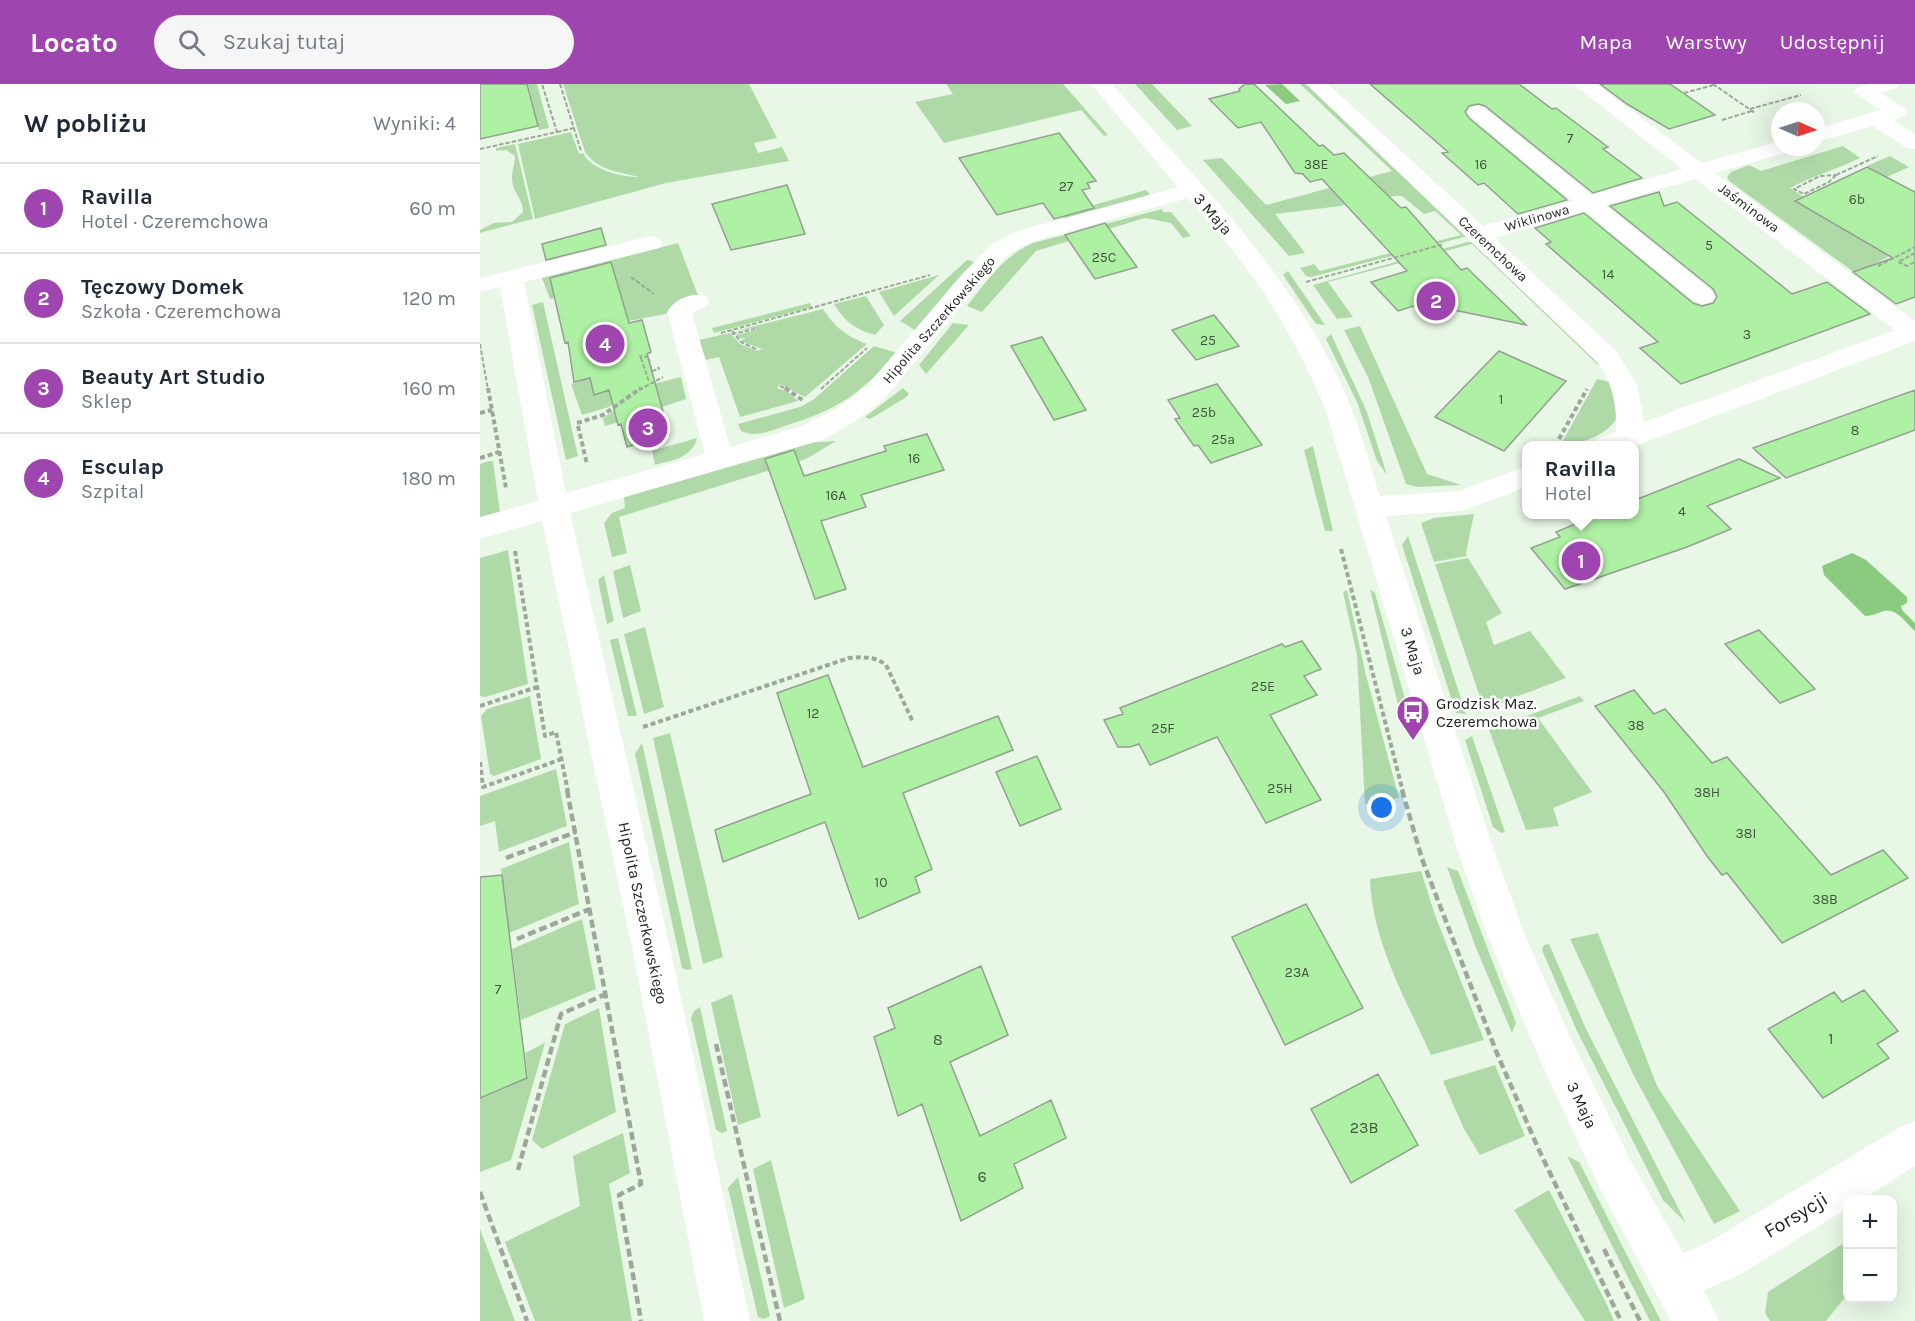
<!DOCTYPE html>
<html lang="pl">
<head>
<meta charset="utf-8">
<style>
  :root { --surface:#fff; --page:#f6f6f7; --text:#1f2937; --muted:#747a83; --line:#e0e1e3; --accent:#9f45b0 }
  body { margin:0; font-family:Karla,sans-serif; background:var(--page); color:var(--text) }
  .controls { position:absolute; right:18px; bottom:18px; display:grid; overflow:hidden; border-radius:12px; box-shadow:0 6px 24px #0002 }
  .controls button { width:54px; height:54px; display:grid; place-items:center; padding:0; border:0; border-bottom:2px solid var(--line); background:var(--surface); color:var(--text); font:30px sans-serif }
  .compass { position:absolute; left:1291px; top:18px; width:54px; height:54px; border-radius:50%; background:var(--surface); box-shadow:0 6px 24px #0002; rotate:93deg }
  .you { position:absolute; left:902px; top:724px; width:21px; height:21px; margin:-15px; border:4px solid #fff; border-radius:50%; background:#1a73e8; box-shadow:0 0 0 9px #1a73e833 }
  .badge { display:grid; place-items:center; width:39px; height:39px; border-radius:50%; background:var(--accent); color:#fff; font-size:20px; font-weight:700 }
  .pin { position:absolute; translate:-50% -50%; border:3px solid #fff; box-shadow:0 2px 6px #0006 }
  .popup { position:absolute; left:1042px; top:357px; width:117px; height:78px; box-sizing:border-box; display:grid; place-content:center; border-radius:12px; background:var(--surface); filter:drop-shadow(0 2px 4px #0005); font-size:20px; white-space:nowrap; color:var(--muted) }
  .popup b { font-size:22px; color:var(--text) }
  .popup::after { content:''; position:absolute; left:50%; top:100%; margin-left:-12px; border:12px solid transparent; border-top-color:var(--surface) }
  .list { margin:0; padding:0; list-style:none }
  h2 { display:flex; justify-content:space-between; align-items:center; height:78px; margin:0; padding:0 24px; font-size:26px }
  h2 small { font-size:20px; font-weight:400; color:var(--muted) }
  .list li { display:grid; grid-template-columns:39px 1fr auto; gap:18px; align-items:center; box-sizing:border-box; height:90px; padding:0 24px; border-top:2px solid var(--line) }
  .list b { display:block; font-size:22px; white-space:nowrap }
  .list p { margin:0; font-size:20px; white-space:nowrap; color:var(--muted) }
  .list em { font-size:20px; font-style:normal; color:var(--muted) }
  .icon { flex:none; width:33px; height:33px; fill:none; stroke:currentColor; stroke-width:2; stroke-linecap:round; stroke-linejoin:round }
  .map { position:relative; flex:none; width:1435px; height:1237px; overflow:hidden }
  header { display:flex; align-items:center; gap:36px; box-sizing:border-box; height:84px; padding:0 30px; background:var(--accent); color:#fff }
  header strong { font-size:28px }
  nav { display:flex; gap:33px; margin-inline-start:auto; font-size:21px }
  .search { width:420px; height:54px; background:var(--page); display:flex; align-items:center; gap:15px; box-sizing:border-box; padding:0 21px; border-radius:33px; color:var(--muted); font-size:22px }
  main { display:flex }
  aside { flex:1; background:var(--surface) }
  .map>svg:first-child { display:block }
  .green { fill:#afdaa8 }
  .water { fill:#8acb80 }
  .building { fill:#aff1a4; stroke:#92a090; stroke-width:1.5 }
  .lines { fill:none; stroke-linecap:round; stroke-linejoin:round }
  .path-far2 { stroke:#9da89b; stroke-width:2; stroke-dasharray:4.5 2; stroke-linecap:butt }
  .path-far1 { stroke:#9da89b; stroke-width:4; stroke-dasharray:5 3; stroke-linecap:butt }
  .path { stroke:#9da89b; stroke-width:4.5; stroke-dasharray:8 4; stroke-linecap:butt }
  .minor { fill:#fff; fill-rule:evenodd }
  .labels { text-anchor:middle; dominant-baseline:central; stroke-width:5; stroke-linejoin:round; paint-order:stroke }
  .number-label { font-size:14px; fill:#42563f }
  .far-street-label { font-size:14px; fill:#1e231d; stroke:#fff }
  .street-label { font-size:16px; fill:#1e231d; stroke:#fff }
  .poi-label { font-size:16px; fill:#1e231d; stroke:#fff; text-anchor:start }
  .near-number-label { font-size:16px; fill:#42563f }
  .near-street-label { font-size:20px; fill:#1e231d; stroke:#fff }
</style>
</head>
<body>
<header>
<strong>Locato</strong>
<div class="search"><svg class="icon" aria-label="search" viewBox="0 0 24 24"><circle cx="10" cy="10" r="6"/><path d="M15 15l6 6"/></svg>Szukaj tutaj</div>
<nav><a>Mapa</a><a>Warstwy</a><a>Udostępnij</a></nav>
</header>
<main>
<aside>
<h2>W pobliżu<small>Wyniki: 4</small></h2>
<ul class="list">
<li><span class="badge">1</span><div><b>Ravilla</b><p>Hotel · Czeremchowa</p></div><em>60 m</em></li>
<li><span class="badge">2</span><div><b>Tęczowy Domek</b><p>Szkoła · Czeremchowa</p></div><em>120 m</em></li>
<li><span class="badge">3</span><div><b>Beauty Art Studio</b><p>Sklep</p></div><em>160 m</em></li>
<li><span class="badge">4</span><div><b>Esculap</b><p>Szpital</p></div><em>180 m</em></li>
</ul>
</aside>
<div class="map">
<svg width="1435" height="1237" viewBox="0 0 1435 1237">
  <rect width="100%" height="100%" fill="#e9f7e6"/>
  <path class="green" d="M48,0H57L69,44L59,46Z
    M83,0H269L297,54L274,59L278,69L302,63L309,77L186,99L55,135L38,60L91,48L99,70L103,69C111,86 142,93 159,93C139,88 117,86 105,68Z
    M466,0H583L628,51L624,52L601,26L464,59L435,18L473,10Z
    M655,0H672L712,42L697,46Z
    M820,0H826L988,152L831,193L826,192L820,184L834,180L840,187L981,151L955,127L944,130L922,112L887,113L861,122L795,130L825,169L809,172L723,76L742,74L786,121L912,87Z
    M35,60L53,135L0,149V146L14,139L32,138L43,128C43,115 35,111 33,101C30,89 35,82 35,72L26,66L16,67V64Z
    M1363,62L1380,74C1357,85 1333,92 1310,104L1324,113L1315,118L1370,149L1400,135L1435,160L1375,189L1249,97L1247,93L1251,88L1269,81L1281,87Z
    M1410,72L1429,83L1407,93L1387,82Z
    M666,106L670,111L585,135L579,131Z
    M682,125L683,128H691L711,152L703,154L691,139L665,134L556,167L502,228L487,222C507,197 523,172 553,159Z
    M988,158H994L1120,281L1117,280L992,160L848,198L873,233L857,235L833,201Z
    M198,159L219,214L185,230L149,237L133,185L86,197L89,211L70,215L62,194Z
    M487,176L494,178L435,246L420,237Z
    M808,187L845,241L836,240L803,191Z
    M459,191L414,232L399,208Z
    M386,212L404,241L395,251C375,245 365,238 354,220Z
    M63,218L98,372L86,376L52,221Z
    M330,219L332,223L234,249L232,244Z
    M343,225C355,243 366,252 387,260L325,313L300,300L297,304L308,308L318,317L260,333L239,273L226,276L219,256L250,249L260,260L278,267L282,265L263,258L261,256L266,254H259L256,251L276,246L275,244L255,247Z
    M473,239L489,241L446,290L439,281Z
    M880,242L947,390L981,401L937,403L926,400L888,293L864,246Z
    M851,250L887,328L907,391L897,377L877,318L846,255Z
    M394,262L417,269C379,311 359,325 305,342C290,347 276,354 261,347L258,340L320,323L333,316Z
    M201,293L206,315L182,323V326L125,342L123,334L173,300Z
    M110,294L114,311L157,299L129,323L102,331L91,300Z
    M1117,295L1129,298C1132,306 1138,317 1138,326C1138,349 1098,361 1080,362Z
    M423,304L429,310L425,314L390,335L385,333Z
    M217,354C212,374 193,376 175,381L172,367Z
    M356,357L326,375L139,433L147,469L132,473L124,439L132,429L145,424L144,412L323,359Z
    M833,362L853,447H845L824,366Z
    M10,377H13L20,429L0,435V380Z
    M994,430L986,469L987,472L954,478L941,439L954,434Z
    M928,452L986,630L976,629L922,461Z
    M28,466L48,600L5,613L0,612V474Z
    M988,474L1022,529L1006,538L1014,561L1050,547L1086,594L1004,625L955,480Z
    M150,481L161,527L143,534L133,487Z
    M124,491L134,537L127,540L118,496Z
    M890,505L895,509L929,629H920Z
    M867,506L886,591L919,714L885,720L877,571L863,508Z
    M165,543L184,623L164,630L144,550Z
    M138,554L157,632H148L130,556Z
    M50,612L61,675L14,692L10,690L1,632L7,625Z
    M1100,612L1104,617L1058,634L1112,708L1073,724L1079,742L1046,746L1009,646Z
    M190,649L243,873L223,880L173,654Z
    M992,652L1025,748L1021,749L1013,743L985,656Z
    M162,659L212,885L207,886L202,884L155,670Z
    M76,685L87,742L19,768L15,737L0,742V712Z
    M89,758L99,820L29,849L21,785Z
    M967,783L978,787L1036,939L1032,949L996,864Z
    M941,787L955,831L1004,956L951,971C926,916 892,857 890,795Z
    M102,835L116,905L41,936L32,865Z
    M1118,849L1177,1002L1260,1127L1234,1140L1153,990L1090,855Z
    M1069,860L1106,945L1206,1139L1183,1116L1097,947L1062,866L1064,861Z
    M252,910L281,1033L258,1041L231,919Z
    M220,923L247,1047L242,1049L236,1046L211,934L214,927Z
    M119,924L136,1028L62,1065L52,1056L85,940Z
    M65,959L31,1076L0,1088V1014L48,993L45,969Z
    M1015,981L1045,1052L1000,1071L984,1045L963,997Z
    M143,1049L150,1089L129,1100L152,1237H55L25,1158L100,1122L93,1072Z
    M1087,1072L1099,1078L1181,1237H1170Z
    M291,1076L325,1215L304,1224L273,1085Z
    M258,1093L290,1232L284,1235L278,1233L248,1104Z
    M1069,1106L1127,1221L1134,1237H1105L1034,1126Z
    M0,1145L35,1237H0Z
    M1367,1157V1211L1346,1237H1290L1285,1229L1288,1208Z"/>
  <path class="water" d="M802,0L820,17L806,20L785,1Z
    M1372,469L1386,476L1427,513V519L1421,522L1422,526L1435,539V547C1427,540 1416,523 1404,527C1397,529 1392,532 1385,532L1344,491L1342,482Z"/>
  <path class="building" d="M0,0H47L58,42L0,55Z
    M765,0H774L839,62L843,61L854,71L864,69L921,124L926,123L981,186L987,184L1046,241L974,226L962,213L918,227L891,198L927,187L842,95L830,98L823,90L815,89L781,38L758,44L729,15L760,7L759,5Z
    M890,0H1039L1072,25L1076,24L1128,63L1123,65L1162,94L1113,109L1005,22L998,20L989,22L985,28L989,34L1087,116L1038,130L1004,99L998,101L962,69L968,68Z
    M1120,0H1190L1235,31L1189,45L1147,20Z
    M579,49L616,97L607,99L610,104L602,106L614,124L574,135L563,119L517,131L479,74Z
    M1387,83L1435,108V213L1416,220L1373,188L1413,174L1315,117Z
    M307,101L325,150L251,166L232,120Z
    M1179,108L1184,122L1197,118L1312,210L1347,198L1390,230L1201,300L1160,264L1178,258L1066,160L1071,158L1055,144L1104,129L1213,219L1222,222L1233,219L1237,213L1233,205L1130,122Z
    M625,139L657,183L615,195L585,151Z
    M121,144L126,161L66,176L62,160Z
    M131,178L149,239L162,236L171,268L167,270L189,349L147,363L141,340L138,341L129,306L114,311L110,294L94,298L88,258L85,259L70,194Z
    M734,231L759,262L716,276L692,246Z
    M562,253L606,326L574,336L531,262Z
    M1019,267L1086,297L1024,367L955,333Z
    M737,300L782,361L731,379L718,361L714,362L695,335L700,334L688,316Z
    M1435,306V346L1306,394L1273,364Z
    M447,350L464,386L381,411L386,423L341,437L366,505L335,515L285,375L314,366L324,392L406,367L404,362Z
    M1259,375L1300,394L1227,422L1251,445L1207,463L1085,505L1051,464L1080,453L1076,448L1119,430H1155V416Z
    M1279,546L1335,605L1300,619L1245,560Z
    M822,557L841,585L824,592L837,611L790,631L841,716L786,739L737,653L670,681L659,660L650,663H638L624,636L643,630L640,624L802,560L805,563Z
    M348,591L383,683L518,632L533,666L423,709L452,785L435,793L440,808L379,835L345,738L243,778L235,746L331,710L297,609Z
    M1154,606L1174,630L1185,625L1232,679L1247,673L1351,791L1403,766L1428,794L1302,859L1247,789L1242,791L1227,772L1184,708L1115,622Z
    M557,672L581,725L540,742L516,688Z
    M22,791L47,994L0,1014V793Z
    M826,820L883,924L805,961L752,853Z
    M501,882L528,951L470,978L500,1052L571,1016L586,1054L534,1080L543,1104L481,1137L442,1020L418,1032L394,953L415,944L408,924Z
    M1384,906L1418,947L1397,960L1409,974L1343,1014L1288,945L1354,908L1362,918Z
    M898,990L938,1061L871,1099L831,1025Z"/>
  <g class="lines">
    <path class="path-far2" d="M80,0L101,67
      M1233,0L1275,29
      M1204,9L1234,1
      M1270,25L1321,11
      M1242,36L1272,27
      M77,48L94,44
      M0,65L77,48L62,0
      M1356,91L1349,98L1324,110L1314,105L1340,92Z
      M1356,91L1398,72
      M1435,169L1418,178L1427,182L1435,178
      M1398,182L1435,163
      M151,193L174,210
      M826,198L964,160
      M252,247L261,258L278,266
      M241,249L450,191
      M252,250L275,245
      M0,260L8,306
      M160,271L161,274L168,272L172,287L179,285L178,283
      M161,274L169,298
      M300,302L309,306
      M341,305L387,264
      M159,306L183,293"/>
    <path class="path-far1" d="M8,304L26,404
      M305,304L324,317
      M0,329L12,326
      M97,339L123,331L161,304
      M98,342L107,380
      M1075,362L1107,305
      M0,374L19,368
      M861,465L923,708
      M35,467L65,652L76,648L88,708
      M0,622L57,603
      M163,643L369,574C383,573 395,572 406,581L433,638
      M0,678L3,703L82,675"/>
    <path class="path" d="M87,706L161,1100L139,1111L161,1237
      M922,706L942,775L1016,967L1058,1064L1141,1237
      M26,774L96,748
      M37,855L110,825
      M236,960L300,1237
      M38,1086L81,930L126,910
      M0,1108L47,1237
      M1124,1165L1160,1237"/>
    <path class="minor" d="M611,0H632C719,99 820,196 870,321C882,350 890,382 900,412L979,407L1047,382V403L982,427L906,432L1011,758L1044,849L1092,957L1152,1079L1203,1169L1227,1159L1420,1043L1435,1037V1082L1381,1116H1368V1124L1259,1191L1224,1206L1239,1237H1191L1122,1109L1064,985L1007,851L975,758L844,321C822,273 799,227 767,185C749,160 728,138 708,114L554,157L530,169L501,199L405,314L377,336L342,356L90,429L191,868L270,1237H224L153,868L62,437L0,455V433L58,417L20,203L0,208V194L171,152L179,154L183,159L179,164L44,198L86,409L225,370L187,228C195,215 210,208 226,212L229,217L226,222L212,229L250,363L322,342L357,324L387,302L483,189L514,159L538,147L698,103Z
      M826,0H848L1003,142L1092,117L990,32L987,28L990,24L997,22L1004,24L1112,111L1202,85L1093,0H1116L1222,79L1300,57V63H1311L1308,68L1235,89L1435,237V257L1155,362H1112L1116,355L1136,348C1137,323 1133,299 1118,279ZM1215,95L1415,246L1164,338L1157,301L1136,267L1015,154L1105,127L1214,217L1223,220L1232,217L1235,212L1232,207L1125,121Z
      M1389,0H1420L1417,4L1401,9L1424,24L1427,28L1424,32L1413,36L1435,50V65L1427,64L1393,42L1336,58V45L1400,26L1374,8L1377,4Z"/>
  </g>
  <defs>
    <symbol id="bus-pin" viewBox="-11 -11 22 30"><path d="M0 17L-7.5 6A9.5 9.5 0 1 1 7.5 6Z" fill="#9f45b0" stroke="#fff"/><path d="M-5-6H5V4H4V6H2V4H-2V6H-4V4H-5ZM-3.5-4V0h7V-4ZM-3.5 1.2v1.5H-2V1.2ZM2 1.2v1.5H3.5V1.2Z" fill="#fff"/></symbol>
  </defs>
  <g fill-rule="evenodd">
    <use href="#bus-pin" x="914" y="609" width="38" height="52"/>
  </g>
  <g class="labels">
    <g class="number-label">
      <text x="1090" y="54">7</text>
      <text x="836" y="80">38E</text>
      <text x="1001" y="80">16</text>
      <text x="586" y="102">27</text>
      <text x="1377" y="115">6b</text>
      <text x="1229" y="161">5</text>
      <text x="624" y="173">25C</text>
      <text x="1128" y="190">14</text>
      <text x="1267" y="250">3</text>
      <text x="728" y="256">25</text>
      <text x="1021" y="315">1</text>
      <text x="724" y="328">25b</text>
      <text x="1375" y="346">8</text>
      <text x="743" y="355">25a</text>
      <text x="434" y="374">16</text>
      <text x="356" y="411">16A</text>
      <text x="1202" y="427">4</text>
      <text x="783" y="602">25E</text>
      <text x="333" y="629">12</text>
      <text x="1156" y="641">38</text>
      <text x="683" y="644">25F</text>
      <text x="800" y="704">25H</text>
      <text x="1227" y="708">38H</text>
      <text x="1266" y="749">38I</text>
      <text x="401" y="798">10</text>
      <text x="1345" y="815">38B</text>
      <text x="817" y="888">23A</text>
      <text x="18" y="905">7</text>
    </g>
    <g class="far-street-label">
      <text transform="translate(1269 124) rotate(37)">Jaśminowa</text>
      <text transform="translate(1057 134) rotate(-16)">Wiklinowa</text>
      <text transform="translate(1013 165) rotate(43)">Czeremchowa</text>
      <text transform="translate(459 236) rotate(-49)">Hipolita Szczerkowskiego</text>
    </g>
    <g class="street-label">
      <text transform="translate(733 130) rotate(49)">3 Maja</text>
      <text transform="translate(933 567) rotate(73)">3 Maja</text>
      <text transform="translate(163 829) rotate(78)">Hipolita Szczerkowskiego</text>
      <text transform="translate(1102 1021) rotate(65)">3 Maja</text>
    </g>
    <g class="poi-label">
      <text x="956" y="619">Grodzisk Maz.<tspan x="956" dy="18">Czeremchowa</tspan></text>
    </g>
    <g class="near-number-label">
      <text x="1351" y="954">1</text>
      <text x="458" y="955">8</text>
      <text x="884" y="1043">23B</text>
      <text x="502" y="1092">6</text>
    </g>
    <g class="near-street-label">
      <text transform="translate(1316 1131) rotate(-31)">Forsycji</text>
    </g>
  </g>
</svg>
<div class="controls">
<button>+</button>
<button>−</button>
</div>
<svg class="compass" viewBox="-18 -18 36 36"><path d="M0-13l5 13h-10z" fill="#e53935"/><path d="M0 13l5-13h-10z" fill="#747a83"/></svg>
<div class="you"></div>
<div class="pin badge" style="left:1101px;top:477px">1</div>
<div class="popup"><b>Ravilla</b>Hotel</div>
<div class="pin badge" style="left:956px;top:217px">2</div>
<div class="pin badge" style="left:168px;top:344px">3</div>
<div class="pin badge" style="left:125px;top:260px">4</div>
</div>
</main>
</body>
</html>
